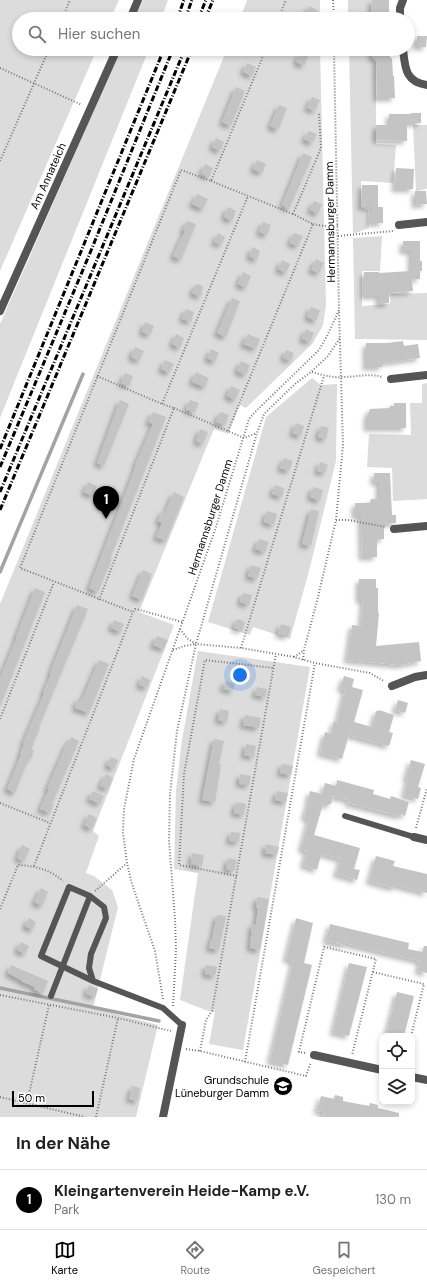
<!DOCTYPE html>
<html lang="de">
<head>
<meta charset="utf-8">
<style>
  :root { --surface:#fff; --page:#f6f6f6; --text:#222; --muted:#767676; --line:#e0e0e0; --accent:#000 }
  body { margin:0; font-family:"DM Sans",sans-serif; background:var(--page); color:var(--text) }
  .controls { position:absolute; right:12px; bottom:12px; display:grid; overflow:hidden; border-radius:8px; box-shadow:0 2px 6px #0003 }
  .controls button { width:36px; height:36px; display:grid; place-items:center; padding:0; border:0; border-bottom:1px solid var(--line); background:var(--surface); color:var(--text); font:20px sans-serif }
  .scale { position:absolute; left:12px; bottom:10px; width:82px; box-sizing:border-box; padding-left:4px; border:2px solid #000; border-top:0; font-size:11px; line-height:14px; white-space:nowrap; color:#000; -webkit-text-stroke:3px #fff; paint-order:stroke }
  .you { position:absolute; left:240px; top:675px; width:14px; height:14px; margin:-10px; border:3px solid #fff; border-radius:50%; background:#1a73e8; box-shadow:0 0 0 6px #1a73e833 }
  .badge { display:grid; place-items:center; width:26px; height:26px; border-radius:50%; background:var(--accent); color:#fff; font-size:13px; font-weight:700 }
  .pin { position:absolute; translate:-50% -33px; filter:drop-shadow(0 1px 2px #0008) }
  .pin::after { content:''; position:absolute; top:21px; width:14px; height:12px; background:inherit; clip-path:polygon(0 0,100% 0,50% 100%) }
  .list { margin:0; padding:0; list-style:none }
  h2 { display:flex; justify-content:space-between; align-items:center; height:52px; margin:0; padding:0 16px; font-size:17px }
  h2 small { font-size:13px; font-weight:400; color:var(--muted) }
  .list li { display:grid; grid-template-columns:26px 1fr auto; gap:12px; align-items:center; box-sizing:border-box; height:60px; padding:0 16px; border-top:1px solid var(--line) }
  .list b { display:block; font-size:15px; white-space:nowrap }
  .list p { margin:0; font-size:13px; white-space:nowrap; color:var(--muted) }
  .list em { font-size:13px; font-style:normal; color:var(--muted) }
  .icon { flex:none; width:22px; height:22px; fill:none; stroke:currentColor; stroke-width:2; stroke-linecap:round; stroke-linejoin:round }
  .map { position:relative; flex:none; width:427px; height:1117px; overflow:hidden }
  .search { position:absolute; background:var(--surface); box-shadow:0 2px 6px #0003; left:12px; right:12px; top:12px; height:44px; display:flex; align-items:center; gap:10px; box-sizing:border-box; padding:0 14px; border-radius:22px; color:var(--muted); font-size:15px }
  .sheet { height:112px; background:var(--surface) }
  nav { display:flex; justify-content:space-around; align-items:center; box-sizing:border-box; height:56px; border-top:1px solid var(--line); background:var(--surface); font-size:11px; color:var(--muted) }
  nav a { display:grid; justify-items:center; gap:2px }
  nav .on { color:var(--accent) }
  .map>svg:first-child { display:block }
  .green { fill:#dcdcdc }
  .lines { fill:none; stroke-linecap:round; stroke-linejoin:round }
  .stream { stroke:#a3a3a3; stroke-width:3.5 }
  .building { fill:#c4c4c4; filter:url(#shadow) }
  .path { stroke:#777; stroke-width:2; stroke-dasharray:1 2; stroke-linecap:butt }
  .lane { stroke:#555; stroke-width:6 }
  .street { stroke:#555; stroke-width:8 }
  .rail { stroke:#000; stroke-width:3; stroke-dasharray:6 2 1 2; stroke-linecap:butt }
  .labels { text-anchor:middle; dominant-baseline:central; stroke-width:3.5; stroke-linejoin:round; paint-order:stroke }
  .street-label { font-size:11px; fill:#000; stroke:#fff }
  .poi-label { font-size:11px; fill:#000; stroke:#fff; text-anchor:end }
</style>
</head>
<body>
<div class="map">
<svg width="427" height="1117" viewBox="0 0 427 1117">
  <defs>
    <filter id="shadow"><feDropShadow dx="-3.5" dy="3.5" stdDeviation="2" flood-color="#0004"/></filter>
  </defs>
  <rect width="100%" height="100%" fill="#fff"/>
  <path class="green" d="M0,0H119L110,19H19V49H97L0,271Z
    M143,0H168L161,19H134Z
    M247,0H320V19H240Z
    M348,0H372L371,19H348Z
    M121,49H149L0,418V324Z
    M227,49H320L326,305L323,325L313,343L246,408L240,405L228,434L214,429L139,612L174,625L93,831L99,836L86,873L94,876L112,890L118,907L93,1008L158,1025L136,1117H0V604Z
    M349,49H371L372,58L376,62V144L396,145L393,183L361,181V207L368,210L369,228L353,234Z
    M413,125H427V189L416,191Z
    M382,236L380,271H362V306L390,304L391,294L427,293V340L355,339L353,238Z
    M312,378L321,385L337,384L336,461L309,571L290,639L253,627L250,635L208,622L266,417Z
    M427,383V499L393,501L392,468L367,467L369,434L411,435L410,403H422V384Z
    M198,651L310,667L243,1050L209,1044L215,1012L208,1011L180,1000L198,873L174,869L176,791L182,740Z"/>
  <g class="lines">
    <path class="stream" d="M0,572L83,374
      M0,988L159,1021"/>
  </g>
  <path class="building" d="M372,0H389V19L371,17Z
    M309,6L317,10L313,19H303Z
    M417,36H427L426,47H417Z
    M372,49H391L390,58H392L393,76H394L395,98H377L376,58H372Z
    M300,53L308,57L304,66L296,62Z
    M247,63L256,67L252,76L243,72Z
    M236,87L245,91L231,126L222,122Z
    M312,97L320,100L315,111L307,108Z
    M279,105L287,108L278,130L270,126Z
    M411,113H421V123H407V141L376,140V125H389V114H411Z
    M309,131L317,134L312,143L304,139Z
    M216,138L224,142L220,151L212,147Z
    M303,153L312,157L289,209L282,205Z
    M257,160L266,164L262,173L253,169Z
    M205,164L213,168L209,177L201,174Z
    M396,168L414,169L413,189H395Z
    M362,185H378V207H383V223H371V207H361Z
    M415,191H426L427,204L415,205Z
    M197,194L208,199L203,209L192,204Z
    M314,201L322,204L318,214L310,210Z
    M228,207L236,211L232,221L224,217Z
    M187,221L196,224L181,260L173,256L185,231L183,230Z
    M263,222L271,225L267,235L259,232Z
    M218,233L225,237L221,245L214,242Z
    M294,233L303,236L298,246L290,243Z
    M403,241H420V261H422V271H420V279H412L413,291L389,293V303L379,304V296H364V272H379V273L411,271V251H403Z
    M253,247L260,251L257,260L249,256Z
    M316,259L324,263L319,273L311,270Z
    M282,260L290,264L286,273L278,269Z
    M243,272L251,276L246,288L238,284Z
    M196,284L203,286L201,297L192,293Z
    M232,298L240,301L226,337L217,333Z
    M311,307L320,310L316,321L307,317Z
    M186,309L194,312L191,322L182,319Z
    M145,322L154,326L150,335L142,332Z
    M306,329L314,333L310,342L302,339Z
    M176,334L184,338L180,348L172,344Z
    M248,334L260,339L256,349L243,344Z
    M403,341L404,346L418,344L420,358L382,363V367H366V343H387Z
    M135,347L144,351L139,361L131,357Z
    M211,349L219,353L215,362L207,358Z
    M286,350L294,353L291,361L283,358Z
    M165,360L174,364L169,373L161,369Z
    M241,361L250,365L246,375L237,371Z
    M196,372L209,378L205,387L192,382Z
    M125,373L133,376L129,386L121,383Z
    M231,386L240,390L235,400L227,396Z
    M120,400L129,404L104,466L97,463Z
    M190,400L199,403L194,413L186,409Z
    M394,403H406V428H367V416L370,409L390,408V406H394Z
    M153,412L166,417L110,559H112L98,592L89,588L129,484L136,465H135L153,424L148,422Z
    M220,412L229,415L225,425L216,422Z
    M296,423L304,426L301,436L292,433Z
    M321,426L329,428L326,439L318,437Z
    M200,429L208,432L203,444L196,441Z
    M284,458L293,461L289,471L280,468Z
    M320,462L328,465L325,473L317,471Z
    M374,473H390L392,515H396V523L384,524V539H377V557H362L361,516H355V503H370L371,499H379V482H374Z
    M88,482L97,486L93,496L84,492Z
    M275,485L284,488L282,497L272,494Z
    M313,487L323,490L320,501L310,497Z
    M174,492L184,497L166,541L156,537L162,523L158,521L162,511L165,512Z
    M311,509L319,511L311,546L302,544Z
    M267,511L277,514L274,525L264,522Z
    M259,539L269,542L265,552L255,549Z
    M251,565L261,568L257,579L248,576Z
    M143,570L152,574L142,600L132,596Z
    M359,579H376V588H378V613H379L376,646L419,642L421,661L400,665L347,660L352,625L361,626L363,600H359Z
    M35,588L45,592L0,707V678L17,637H16Z
    M243,593L252,595L249,605L240,602Z
    M77,605L88,609L39,727L40,728L31,749L34,750L31,759L29,758L15,793L7,789L21,755H20L24,744L23,743L44,694L43,693L51,674L50,673Z
    M237,619L245,622L242,631L234,628Z
    M114,620L124,624L121,632L111,628Z
    M281,624L291,627L288,637L278,634Z
    M157,636L168,640L164,649L153,645Z
    M99,660L109,664L89,713L75,708L78,698L82,700Z
    M142,676L150,680L147,688L139,685Z
    M344,676L354,679L352,687L363,690L354,722L372,727L376,711H379V710L394,715L389,732L393,733L389,746L349,735L342,759L320,753L325,732L331,734L334,721L337,722L345,690L340,688Z
    M225,681L235,683L233,691L223,689Z
    M257,687L267,689L266,697L255,695Z
    M398,700L408,703L405,713L395,710Z
    M220,709L229,711L227,722L218,720Z
    M245,715L261,718L259,728L243,725Z
    M71,737L79,741L52,804H54L50,813L40,809L49,789H47L67,743L68,744Z
    M214,739L224,741L219,764L221,765L215,802L202,800Z
    M246,744L256,746L254,757L244,755Z
    M111,757L118,760L114,769L107,765Z
    M411,760L425,764L418,787L421,788L418,799L404,795L408,779L406,778Z
    M282,764L293,766L291,775L280,773Z
    M106,774L113,778L108,789L100,786Z
    M240,774L251,776L249,785L239,784Z
    M337,780L374,790L373,794L390,799L391,796L409,802L405,816L401,814L400,816L348,803L349,800L333,796L331,804H329L328,806L323,804L314,835L360,848L354,869L360,870L357,880L336,874L341,859L323,854L322,856L321,855L317,870L303,865L307,851L301,849L309,819L304,817L309,800L308,799L310,791L322,794L325,783L336,786Z
    M93,791L104,796L100,804L89,799Z
    M277,791L288,793L286,802L275,800Z
    M236,802L246,804L244,815L234,813Z
    M89,814L97,818L92,829L84,825Z
    M231,832L240,833L239,842L229,841Z
    M266,844L279,847L277,855L265,853Z
    M22,845L30,849L24,861L17,858Z
    M192,853L204,855L202,866L191,864Z
    M376,856L395,861L393,866L427,874V893L395,885L394,888L369,881Z
    M228,858L237,860L234,871L226,869Z
    M41,888L48,892L42,906L34,902Z
    M257,897L269,899L260,950L250,948L252,924H256L258,908L256,907Z
    M217,915L226,916L219,950L209,948L211,939H212Z
    M29,918L36,922L33,930L25,926Z
    M296,918L313,923L304,963L312,965L288,1065L270,1061L293,961L286,959Z
    M330,924L409,943L408,949L422,952L424,946H427V973L418,971L420,961L345,943V945L326,941Z
    M21,942L29,946L25,954L17,950Z
    M349,963L367,967L349,1036L333,1032Z
    M11,965L48,981L43,993L34,989L35,987L21,981V980L8,973Z
    M206,965L217,967L215,976L205,974Z
    M89,985L98,989L95,997L86,994Z
    M397,992L414,996L404,1036H386Z
    M132,1086L140,1088L138,1101L129,1099Z
    M335,1095L343,1097V1101L369,1106L370,1103L378,1105V1108L399,1113V1117H323L324,1112L317,1111L321,1096L334,1099Z"/>
  <g class="lines">
    <path class="path" d="M333,0L334,19
      M62,19L70,0
      M278,19L286,0
      M0,68L82,105
      M0,161L49,49
      M211,181L293,214
      M313,224L324,226L338,225
      M338,236L393,231
      M312,372C322,375 333,378 343,377C356,377 370,373 382,377
      M97,376L162,404
      M174,408L244,438L257,433
      M228,431L313,224L293,214L321,148L319,113
      M336,520H348L386,527
      M99,600L174,408L162,404L248,196
      M182,622L140,610L135,609L133,612L20,568L181,170L211,181L266,49
      M180,629L187,638L196,644L241,648L294,657L315,663L370,673L384,681
      M241,648L324,376
      M173,650L184,646L195,644
      M294,657L304,650
      M303,660L304,650L318,597L336,520L343,445L339,310
      M0,719L54,582
      M0,803L50,823
      M416,828L427,788
      M34,866L133,612
      M237,876L179,865L184,774L205,660L274,668
      M95,891L127,863
      M0,909L18,865C35,866 49,869 63,881
      M373,972L424,984L411,1036
      M0,995L118,1018L171,1031
      M163,999L155,951L132,884L127,863L123,833L124,809L134,759L215,530L249,419L254,413L319,350L328,334L339,310L334,49
      M173,1006L176,950L175,919L169,840L170,794L177,731L196,644L257,433L264,414L296,383L311,372L328,356L340,338
      M186,1049L200,1051L306,1076L311,1062
      M200,1051L206,1020L212,1011L276,654
      M305,1053L299,1052L324,947L376,959L352,1055
      M245,1062L315,663
      M0,1097L85,1117
      M27,1103L49,1005
      M96,1117L118,1018"/>
    <path class="lane" d="M345,816L414,837
      M93,981L41,956L69,887L90,896L104,907L106,918L91,954L89,968L93,981L163,1008L182,1025
      M51,996L90,896"/>
    <path class="street" d="M130,19L138,0
      M400,19V8L403,0
      M403,49C405,67 405,82 427,85
      M399,225L427,222
      M0,311L117,49
      M391,379L427,375
      M394,529L427,526
      M392,686L415,677L427,675
      M414,837L427,840
      M314,1055L382,1070
      M412,1077L427,1080
      M163,1117L182,1025"/>
    <path class="rail" d="M177,19L184,0
      M185,19L192,0
      M198,19L206,0
      M205,19L213,0
      M0,449L164,49
      M0,467L90,253L173,49
      M0,492L185,49
      M0,510L192,49"/>
  </g>
  <defs>
    <symbol id="school-disc" viewBox="-11 -11 22 22"><circle r="9.5" fill="#000" stroke="#fff"/><path d="M0-5L7-2L0 1L-7-2ZM-4 1L0 2.5L4 1V4Q0 6-4 4Z" fill="#fff"/></symbol>
  </defs>
  <g fill-rule="evenodd">
    <use href="#school-disc" x="272" y="1075" width="22" height="22"/>
  </g>
  <g class="labels">
    <g class="street-label">
      <text transform="translate(48 176) rotate(-66)">Am Annateich</text>
      <text transform="translate(330 222) rotate(-91)">Hermannsburger Damm</text>
      <text transform="translate(210 517) rotate(-72)">Hermannsburger Damm</text>
    </g>
    <g class="poi-label">
      <text x="269" y="1080">Grundschule<tspan x="269" dy="13">Lüneburger Damm</tspan></text>
    </g>
  </g>
</svg>
<div class="controls">
<button><svg class="icon" aria-label="locate" viewBox="0 0 24 24"><circle cx="12" cy="12" r="6"/><path d="M12 2v4M12 18v4M2 12h4M18 12h4"/></svg></button>
<button><svg class="icon" aria-label="layers" viewBox="0 0 24 24"><path d="M12 4l9 5-9 5-9-5zM3 14l9 5 9-5"/></svg></button>
</div>
<div class="scale">50 m</div>
<div class="you"></div>
<div class="pin badge" style="left:106px;top:519px">1</div>
<div class="search"><svg class="icon" aria-label="search" viewBox="0 0 24 24"><circle cx="10" cy="10" r="6"/><path d="M15 15l6 6"/></svg>Hier suchen</div>
</div>
<section class="sheet">
<h2>In der Nähe<small></small></h2>
<ul class="list">
<li><span class="badge">1</span><div><b>Kleingartenverein Heide-Kamp e.V.</b><p>Park</p></div><em>130 m</em></li>
</ul>
</section>
<nav>
<a class="on"><svg class="icon" aria-label="map" viewBox="0 0 24 24"><path d="M3 6l6-2 6 2 6-2v14l-6 2-6-2-6 2zM9 4v14M15 6v14"/></svg>Karte</a>
<a><svg class="icon" aria-label="directions" viewBox="0 0 24 24"><path d="M12 3l9 9-9 9-9-9zM9 14v-3h6M13 9l2 2-2 2"/></svg>Route</a>
<a><svg class="icon" aria-label="saved" viewBox="0 0 24 24"><path d="M7 4h10v16l-5-4-5 4z"/></svg>Gespeichert</a>
</nav>
</body>
</html>
